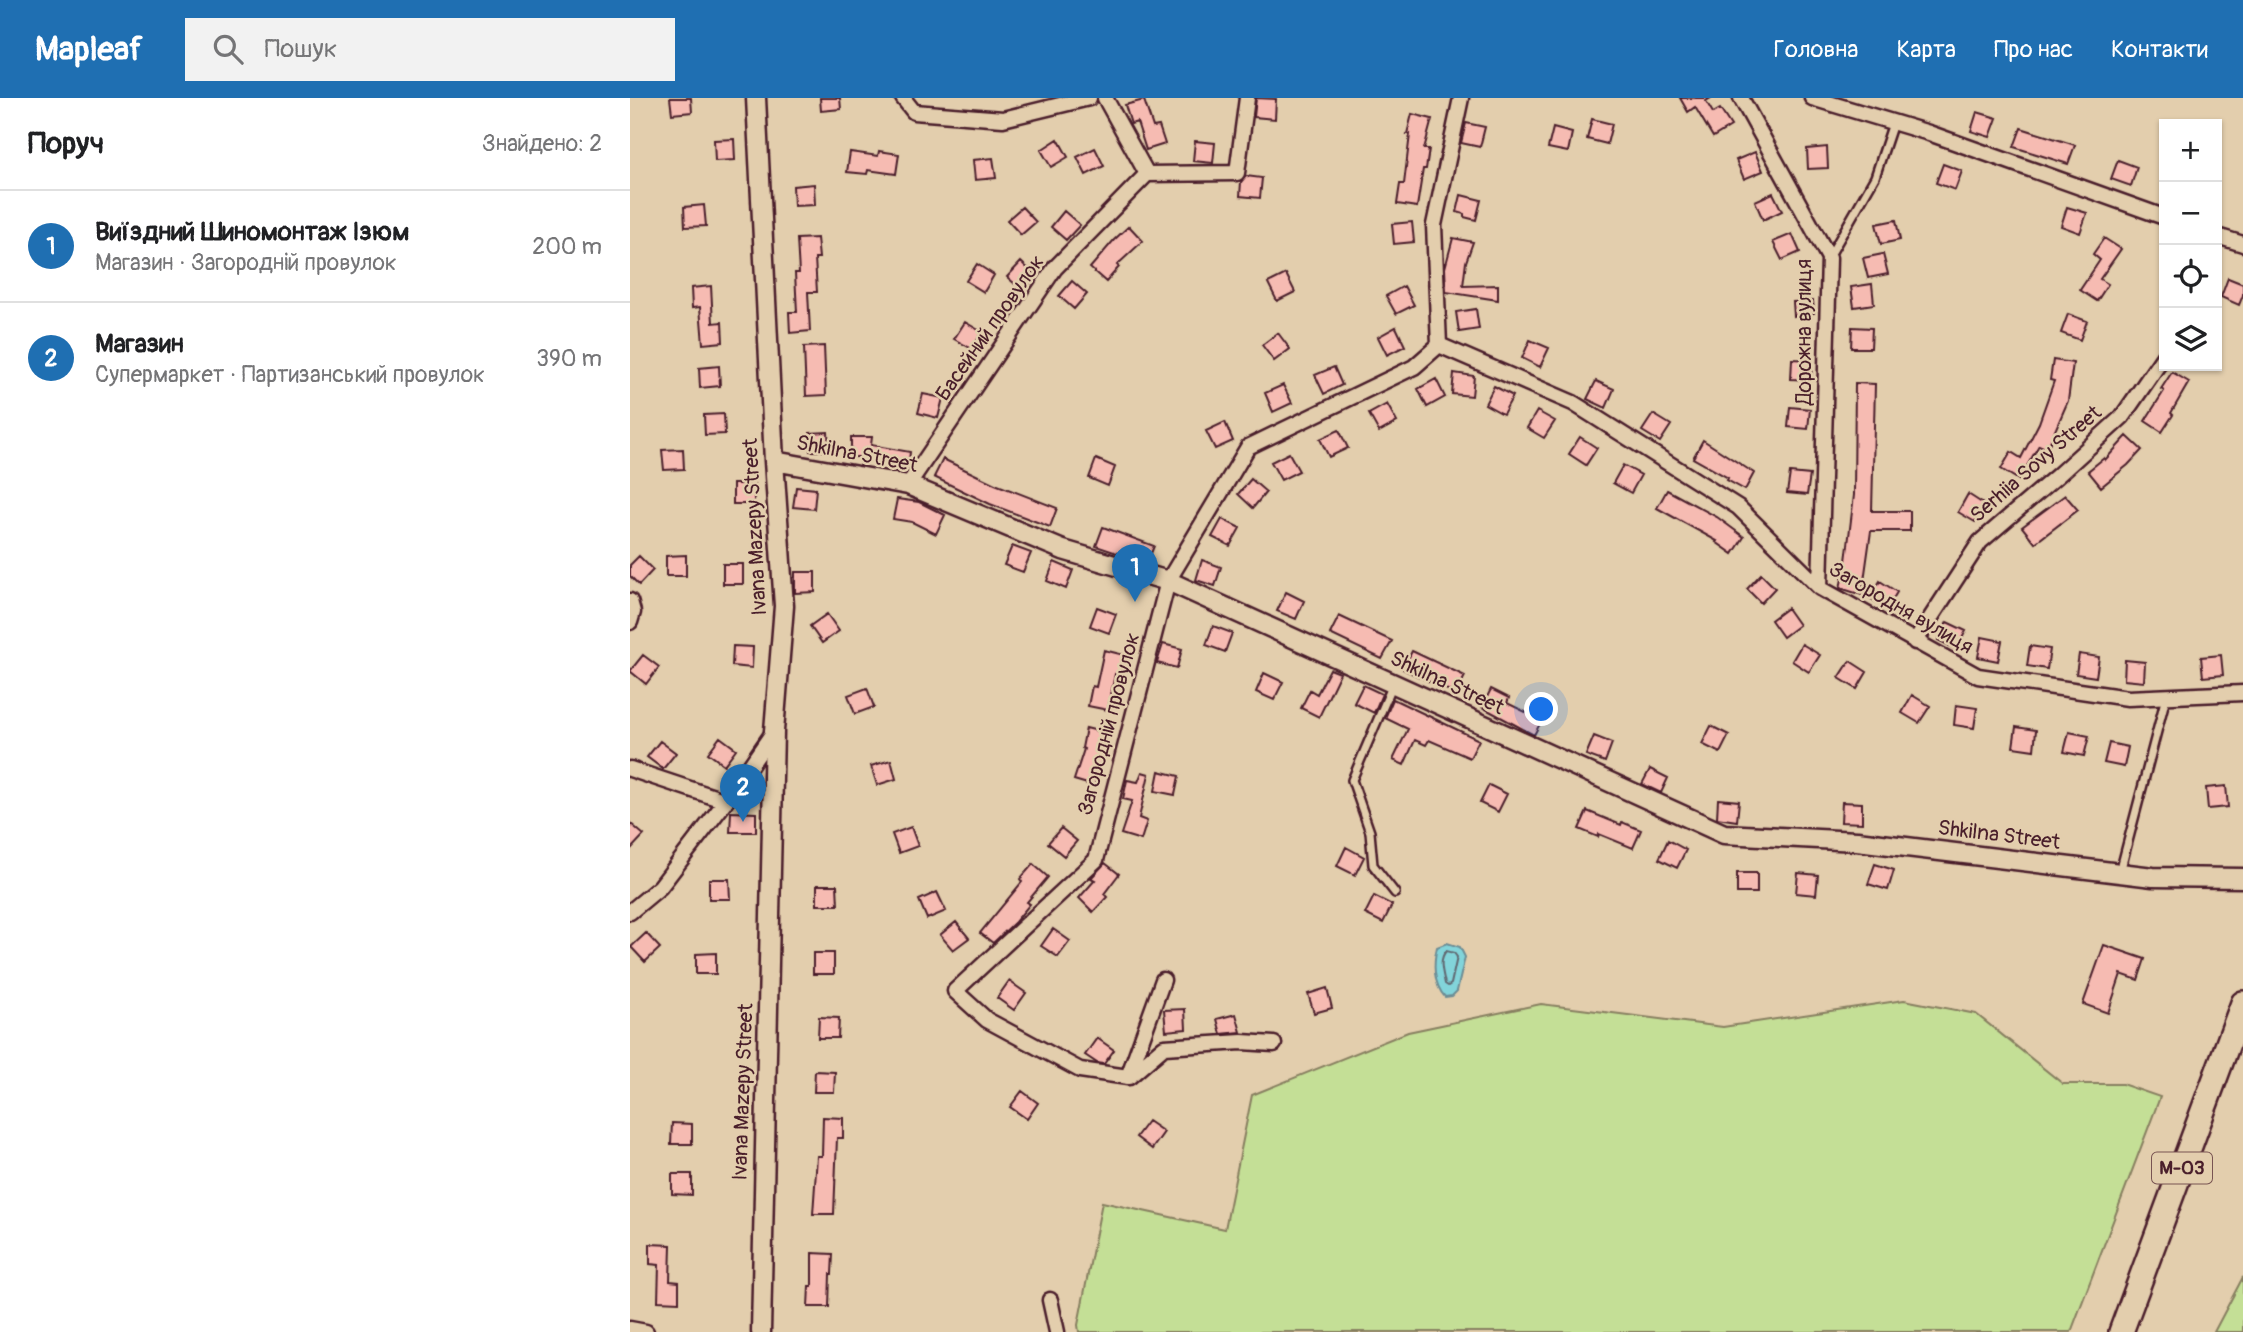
<!DOCTYPE html>
<html lang="uk">
<head>
<meta charset="utf-8">
<style>
  :root { --surface:#fff; --page:#f2f2f2; --text:#202124; --muted:#757577; --line:#e0e0e0; --accent:#1f6fb2 }
  body { margin:0; font-family:Pangolin,sans-serif; background:var(--page); color:var(--text) }
  .controls { position:absolute; right:21px; top:21px; display:grid; overflow:hidden; border-radius:0px; box-shadow:0 2px 5px #0004 }
  .controls button { width:63px; height:63px; display:grid; place-items:center; padding:0; border:0; border-bottom:2px solid var(--line); background:var(--surface); color:var(--text); font:35px sans-serif }
  .you { position:absolute; left:912px; top:612px; width:24px; height:24px; margin:-18px; border:5px solid #fff; border-radius:50%; background:#1a73e8; box-shadow:0 0 0 10px #1a73e833 }
  .badge { display:grid; place-items:center; width:46px; height:46px; border-radius:50%; background:var(--accent); color:#fff; font-size:23px; font-weight:700 }
  .pin { position:absolute; translate:-50% -58px; filter:drop-shadow(0 2px 4px #0008) }
  .pin::after { content:''; position:absolute; top:37px; width:24px; height:21px; background:inherit; clip-path:polygon(0 0,100% 0,50% 100%) }
  .list { margin:0; padding:0; list-style:none }
  h2 { display:flex; justify-content:space-between; align-items:center; height:91px; margin:0; padding:0 28px; font-size:30px }
  h2 small { font-size:23px; font-weight:400; color:var(--muted) }
  .list li { display:grid; grid-template-columns:46px 1fr auto; gap:21px; align-items:center; box-sizing:border-box; height:112px; padding:0 28px; border-top:2px solid var(--line) }
  .list b { display:block; font-size:26px; white-space:nowrap }
  .list p { margin:0; font-size:23px; white-space:nowrap; color:var(--muted) }
  .list em { font-size:23px; font-style:normal; color:var(--muted) }
  .icon { flex:none; width:38px; height:38px; fill:none; stroke:currentColor; stroke-width:2; stroke-linecap:round; stroke-linejoin:round }
  .map { position:relative; flex:none; width:1613px; height:1234px; overflow:hidden }
  header { display:flex; align-items:center; gap:42px; box-sizing:border-box; height:98px; padding:0 35px; background:var(--accent); color:#fff }
  header strong { font-size:33px }
  nav { display:flex; gap:38px; margin-inline-start:auto; font-size:24px }
  .search { width:490px; height:63px; background:var(--page); display:flex; align-items:center; gap:18px; box-sizing:border-box; padding:0 24px; border-radius:0px; color:var(--muted); font-size:26px }
  main { display:flex }
  aside { flex:1; background:var(--surface) }
  .map>svg:first-child { display:block }
  .green { fill:#c4df96; stroke:#877f60; stroke-width:2 }
  .water { fill:#82d4da; stroke:#6c8c94; stroke-width:2 }
  .lines { fill:none; stroke-linecap:round; stroke-linejoin:round }
  .shore { stroke:#606771; stroke-width:2 }
  .building { fill:#f6bbb2; stroke:#4a1f2b; stroke-width:2 }
  .service-casing { stroke:#4a1f2b; stroke-width:12 }
  .minor-casing { stroke:#4a1f2b; stroke-width:19 }
  .tertiary-casing { stroke:#4a1f2b; stroke-width:23 }
  .trunk-casing { stroke:#4a1f2b; stroke-width:28 }
  .service { stroke:#e3cead; stroke-width:7 }
  .minor { stroke:#e3cead; stroke-width:14 }
  .tertiary { stroke:#e3cead; stroke-width:18 }
  .trunk { stroke:#e3cead; stroke-width:23 }
  .labels { text-anchor:middle; dominant-baseline:central; stroke-width:5; stroke-linejoin:round; paint-order:stroke }
  .shield { fill:#e3cead; stroke:#785452; stroke-width:2 }
  .shield-label { font-size:19px; font-weight:bold; fill:#4a1f2b }
  .street-label { font-size:21px; fill:#4a1f2b; stroke:#e3cead }
</style>
</head>
<body>
<header>
<strong>Mapleaf</strong>
<div class="search"><svg class="icon" aria-label="search" viewBox="0 0 24 24"><circle cx="10" cy="10" r="6"/><path d="M15 15l6 6"/></svg>Пошук</div>
<nav><a>Головна</a><a>Карта</a><a>Про нас</a><a>Контакти</a></nav>
</header>
<main>
<aside>
<h2>Поруч<small>Знайдено: 2</small></h2>
<ul class="list">
<li><span class="badge">1</span><div><b>Виїздний Шиномонтаж Ізюм</b><p>Магазин · Загородній провулок</p></div><em>200 m</em></li>
<li><span class="badge">2</span><div><b>Магазин</b><p>Супермаркет · Партизанський провулок</p></div><em>390 m</em></li>
</ul>
</aside>
<div class="map">
<svg width="1613" height="1234" viewBox="0 0 1613 1234">
  <rect width="100%" height="100%" fill="#e3cead"/>
  <filter id="ink" filterUnits="userSpaceOnUse"><feTurbulence type="fractalNoise" baseFrequency=".0143" numOctaves="2"/><feDisplacementMap in="SourceGraphic" scale="14" xChannelSelector="R" yChannelSelector="G"/><feConvolveMatrix kernelMatrix="1 2 1 2 8 2 1 2 1" color-interpolation-filters="sRGB"/></filter>
  <g filter="url(#ink)">
    <path class="green" d="M1274,902L1346,916L1433,986H1492L1530,999L1441,1234H449L448,1227L472,1104L595,1131L622,997L778,934L911,906L1093,929Z
      M1613,1179V1234H1584Z"/>
    <path class="water" d="M817,845L830,849L835,859L827,893L822,898L815,899C803,886 803,865 807,849Z"/>
    <g class="lines">
      <path class="shore" d="M816,853L824,855L827,859L821,886L818,888L815,886C813,875 808,862 816,853Z"/>
    </g>
    <path class="building" d="M40,0H61L62,14L42,16Z
      M190,0H210L211,11L191,13Z
      M626,0L646,1L645,21L624,19Z
      M1050,0H1081L1076,3L1083,15L1090,11L1101,28L1083,39L1065,9L1058,14Z
      M514,2L523,29L529,28L535,46L516,52L507,24L501,26L495,7Z
      M1347,14L1367,20L1360,39L1341,33Z
      M782,16L802,21L794,51H799L796,71H793L787,109L767,106L770,86H774L780,36H777Z
      M962,21L982,26L977,46L957,41Z
      M836,25L855,29L850,49L831,45Z
      M923,30L942,35L938,54L918,50Z
      M1391,30L1445,47L1438,66L1384,49Z
      M104,41L105,62L85,63L84,42Z
      M428,41L438,59L421,69L411,52Z
      M565,43L585,45L583,65L563,63Z
      M1197,49L1198,70L1178,71L1177,51Z
      M465,50L474,68L456,77L447,59Z
      M249,53L269,56L266,76L238,72L237,76L217,74L220,54L248,58Z
      M1125,54L1133,73L1114,81L1106,62Z
      M363,60L366,80L345,82L343,62Z
      M1488,62L1507,69L1501,88L1481,81Z
      M1313,66L1332,73L1325,92L1306,85Z
      M616,78L632,80L630,100L610,98L611,84Z
      M184,86L185,107L164,108L163,88Z
      M1143,95L1152,113L1133,122L1125,103Z
      M831,97L851,102L846,122L834,119V116L827,114Z
      M74,107L76,128L55,129L54,109Z
      M392,109L406,124L391,137L377,122Z
      M1437,109L1457,115L1450,135L1431,128Z
      M434,113L450,127L436,142L421,129Z
      M1266,122L1270,142L1251,146L1246,126Z
      M782,124L784,144L764,146L762,126Z
      M499,128L513,143L487,167L489,169L476,184L460,170L484,142Z
      M1162,136L1170,154L1152,162L1143,144Z
      M187,140L189,160H185L187,194H178L180,233L160,235L159,214H167L165,175H169L167,141Z
      M823,140L843,144L836,164L833,188L868,187V202L816,194L815,170Z
      M1474,140L1491,151L1470,181L1478,186L1467,203L1450,192L1470,162L1463,156Z
      M1253,156L1258,176L1238,180L1233,160Z
      M391,164L406,178L393,193L377,179Z
      M347,166L364,177L354,194L336,183Z
      M656,176L665,194L647,203L638,185Z
      M1598,180L1613,186V197L1609,207L1591,199Z
      M442,183L457,196L444,211L429,198Z
      M1242,186L1244,206L1224,209L1221,189Z
      M81,188L83,225L92,224L93,244L73,246L70,209L62,210L61,190Z
      M774,188L784,207L766,216L756,198Z
      M1183,203L1184,215L1164,218L1163,204Z
      M846,211L849,231L829,234L826,214Z
      M1438,216L1457,223L1450,242L1431,235Z
      M335,224L352,234L342,251L324,241Z
      M766,229L775,248L757,257L748,239Z
      M1222,229L1242,230L1241,250H1221Z
      M648,235L660,251L644,263L632,247Z
      M900,242L919,250L910,269L892,260Z
      M194,248L196,297L176,298L174,249Z
      M1162,261L1182,262L1181,282L1161,281Z
      M1423,262L1443,265L1438,303L1417,351L1409,347L1389,382L1371,371L1381,354L1391,360L1409,325L1424,283L1420,282Z
      M89,268L90,288L70,290L69,270Z
      M704,269L712,287L694,296L685,277Z
      M1542,274L1559,284L1541,315L1543,317L1532,334L1515,323L1534,293L1531,291Z
      M824,275L844,278L842,298L822,296Z
      M806,281L815,299L797,309L788,291Z
      M966,283L984,291L976,310L957,301Z
      M1225,285L1245,286L1242,413H1280V433H1241L1232,497L1210,490L1216,463L1224,397Z
      M653,287L662,305L643,314L635,295Z
      M864,288L883,298L873,316L855,306Z
      M293,296L313,300L308,320L288,315Z
      M757,306L767,324L749,334L739,316Z
      M1160,309L1180,311L1178,331L1158,329Z
      M907,313L925,323L914,340L897,330Z
      M94,316L95,336L75,337L74,317Z
      M1023,316L1041,327L1030,344L1012,333Z
      M595,324L603,343L585,351L576,333Z
      M709,332L718,350L699,359L690,341Z
      M198,334L199,353H180V335Z
      M1497,338L1512,352L1498,367L1471,389L1458,373L1474,360L1475,362Z
      M221,339H242L241,347L280,354L278,370L275,374L257,371L259,359H221Z
      M950,339L967,350L956,367L939,356Z
      M1073,342L1124,375L1115,392L1097,382L1098,380L1063,360Z
      M53,351L54,371L34,372L32,352Z
      M659,355L669,373L651,382L641,364Z
      M313,361L365,386L427,410L420,429L360,406L304,379Z
      M466,361L485,369L478,388L459,380Z
      M993,367L1011,377L1001,395L983,385Z
      M1160,375L1180,377L1177,397L1157,395Z
      M621,381L636,394L623,410L608,396Z
      M103,386H124V406H103Z
      M166,389L186,391L184,411L163,409Z
      M1037,392L1087,419L1114,439L1103,456L1086,444L1087,443L1027,410Z
      M1338,396L1355,407L1345,424L1328,414Z
      M1435,397L1448,412L1405,445L1392,429Z
      M267,401L289,404L315,417L306,436L282,424L263,421Z
      M592,421L610,430L600,448L582,439Z
      M473,429L524,448L517,465L466,448Z
      M382,448L401,455L393,474L374,467Z
      M56,457V478H36V458Z
      M9,458L23,472L9,487L0,478V467Z
      M572,462L591,469L585,488L566,482Z
      M424,464L443,472L436,491L417,483Z
      M93,466H113V486H93Z
      M165,474H185V494L165,495Z
      M1131,476L1145,490L1131,505L1117,491Z
      M1250,483L1267,494L1257,511L1240,500Z
      M656,494L674,503L666,521L647,513Z
      M467,509L486,516L479,535L460,528Z
      M1157,510L1169,527L1153,539L1141,522Z
      M197,516L209,533L192,545L180,528Z
      M709,518L762,543L752,561L700,536Z
      M1317,524L1336,533L1326,551L1308,542Z
      M583,528L602,535L595,554L576,547Z
      M1352,539L1372,543L1368,563L1348,559Z
      M533,546L552,551L547,570L527,565Z
      M1172,546L1190,557L1179,574L1162,563Z
      M103,548L123,549L122,570L102,568Z
      M1400,548L1420,551L1417,571L1397,568Z
      M474,552L494,557L489,577L485,576L478,612L458,608L462,588L466,589Z
      M782,553L835,578L826,596L773,571Z
      M1449,556L1469,559L1466,579L1446,576Z
      M13,557L29,569L16,586L0,573Z
      M1591,557L1593,577L1573,579L1571,559Z
      M1495,562L1515,564L1514,584L1494,582Z
      M1220,563L1237,574L1227,591L1209,580Z
      M700,571L710,575L689,619L671,610L680,592L687,596Z
      M634,575L653,584L644,602L626,594Z
      M733,587L752,596L744,615L724,605Z
      M237,590L244,609L225,616L218,597Z
      M861,591L879,600L877,605L912,622L904,637L852,609Z
      M1282,597L1300,608L1289,625L1272,615Z
      M763,601L849,642L840,660L799,642L796,647L785,642L774,667L763,662L778,631L755,620Z
      M1326,607L1347,610L1344,630L1324,627Z
      M1081,628L1099,637L1090,655L1072,646Z
      M1386,629L1406,632L1404,652L1383,649Z
      M456,630L476,635L470,669L464,688L444,682L454,651L452,650Z
      M1439,634L1459,638L1454,658L1434,654Z
      M964,638L982,645L975,664L956,657Z
      M90,639L106,651L94,667L78,655Z
      M30,643L46,655L33,671L17,659Z
      M1479,645L1498,649L1494,669L1474,665Z
      M261,662L266,681L247,687L241,668Z
      M1020,671L1038,680L1031,695L1012,686Z
      M529,673L549,678L545,697L525,693Z
      M512,674L519,676L509,720L517,723L511,742L491,736L502,703L493,701L497,682L508,684Z
      M859,687L877,696L868,714L850,705Z
      M1596,688L1598,709L1578,711L1576,690Z
      M1088,701L1109,703L1107,723L1087,720Z
      M1212,704L1232,705V725L1211,724Z
      M957,713L991,727L992,724L1011,732L1003,750L969,736L968,739L949,731Z
      M101,714L126,715V734H100Z
      M0,725L14,737L0,752Z
      M281,729L288,748L269,755L262,736Z
      M431,730L447,743L434,758L418,745Z
      M1038,742L1056,752L1047,770L1029,761Z
      M716,749L734,759L725,777L707,768Z
      M475,765L489,776L474,796L477,799L463,814L449,800L465,782L461,780Z
      M403,766L418,779L397,804L400,806L385,824L363,845L350,835L392,784L390,781Z
      M1245,766L1264,772L1258,792L1238,786Z
      M1107,775H1127V795H1107Z
      M1168,775L1188,777L1186,797L1166,795Z
      M79,781H99L100,801H79Z
      M187,787H207L208,807H187Z
      M307,794L316,813L297,821L289,802Z
      M744,798L762,807L753,825L735,816Z
      M326,824L339,840L323,852L310,837Z
      M423,831L440,843L428,859L411,848Z
      M16,835L30,850L15,864L1,849Z
      M1474,847L1515,861L1508,882L1491,876L1478,915L1453,906Z
      M86,855V876H66V856Z
      M183,855H204V876H183Z
      M379,883L396,895L384,912L367,900Z
      M697,890L702,910L684,915L678,896Z
      M555,911L556,931L536,933L534,912Z
      M606,916L611,934L591,936L587,921Z
      M189,919L209,920L208,940H188Z
      M467,940L484,952L474,966L467,965L455,957Z
      M185,973L205,974L204,994H184Z
      M392,993L408,1005L397,1021L380,1009Z
      M193,1019L213,1020V1040H207L204,1116H183L187,1058H192Z
      M518,1023L534,1034L522,1051L506,1039Z
      M42,1025L62,1026V1046H41Z
      M42,1076H62V1097L42,1096Z
      M20,1146L41,1147L40,1183L49,1184V1204L28,1203L29,1167L20,1166Z
      M182,1155L203,1156L202,1176H200L199,1209H178L179,1188H182Z"/>
    <g class="lines">
      <defs>
        <path id="service" d="M1199,159L1245,79L1263,25
          M763,586L722,682L740,734L743,767L765,795
          M1490,774L1536,599"/>
        <path id="minor" d="M273,0L284,14L373,21L459,0
          M475,0L517,76
          M1111,0L1199,160L1190,490
          M1182,0L1299,35L1534,119
          M1587,138L1613,146
          M809,247L943,305L1108,409L1190,490L1348,578L1498,600L1613,595
          M278,387L425,170L517,76L607,75L617,0
          M0,503L3,514L0,524
          M1285,544L1350,444L1427,378L1492,319L1534,258
          M0,671L96,703
          M0,814L30,789L96,703L144,633
          M533,882L498,979L450,972L357,922L325,893L466,762L538,483L618,349L784,269L809,247L804,127L831,0
          M499,979L534,949L612,944L644,946
          M420,1202L427,1234
          M0,1231L16,1234"/>
        <path id="tertiary" d="M126,0L144,363L154,508L144,633L131,1234
          M144,363L278,387L433,452L538,483L1094,736L1227,743L1523,779L1613,780"/>
        <path id="trunk" d="M1491,1234L1613,905"/>
      </defs>
      <use href="#service" class="service-casing"/>
      <use href="#minor" class="minor-casing"/>
      <use href="#tertiary" class="tertiary-casing"/>
      <use href="#trunk" class="trunk-casing"/>
      <use href="#service" class="service"/>
      <use href="#minor" class="minor"/>
      <use href="#tertiary" class="tertiary"/>
      <use href="#trunk" class="trunk"/>
    </g>
  </g>
  <g class="labels">
    <rect class="shield" x="1522" y="1054.5" width="60" height="31" rx="5"/>
    <g class="shield-label">
      <text x="1552" y="1070">М-03</text>
    </g>
    <g class="street-label">
      <text transform="translate(360 230) rotate(-55)">Басейний провулок</text>
      <text transform="translate(1174 234) rotate(-90)">Дорожна вулиця</text>
      <text transform="translate(227 356) rotate(11)">Shkilna Street</text>
      <text transform="translate(1406 366) rotate(-41)">Serhiia Sovy Street</text>
      <text transform="translate(125 429) rotate(-93)">Ivana Mazepy Street</text>
      <text transform="translate(1271 510) rotate(30)">Загородня вулиця</text>
      <text transform="translate(817 585) rotate(25)">Shkilna Street</text>
      <text transform="translate(479 626) rotate(-75)">Загородній провулок</text>
      <text transform="translate(1369 737) rotate(7)">Shkilna Street</text>
      <text transform="translate(113 994) rotate(-88)">Ivana Mazepy Street</text>
    </g>
  </g>
</svg>
<div class="controls">
<button>+</button>
<button>−</button>
<button><svg class="icon" aria-label="locate" viewBox="0 0 24 24"><circle cx="12" cy="12" r="6"/><path d="M12 2v4M12 18v4M2 12h4M18 12h4"/></svg></button>
<button><svg class="icon" aria-label="layers" viewBox="0 0 24 24"><path d="M12 4l9 5-9 5-9-5zM3 14l9 5 9-5"/></svg></button>
</div>
<div class="you"></div>
<div class="pin badge" style="left:505px;top:504px">1</div>
<div class="pin badge" style="left:113px;top:724px">2</div>
</div>
</main>
</body>
</html>
